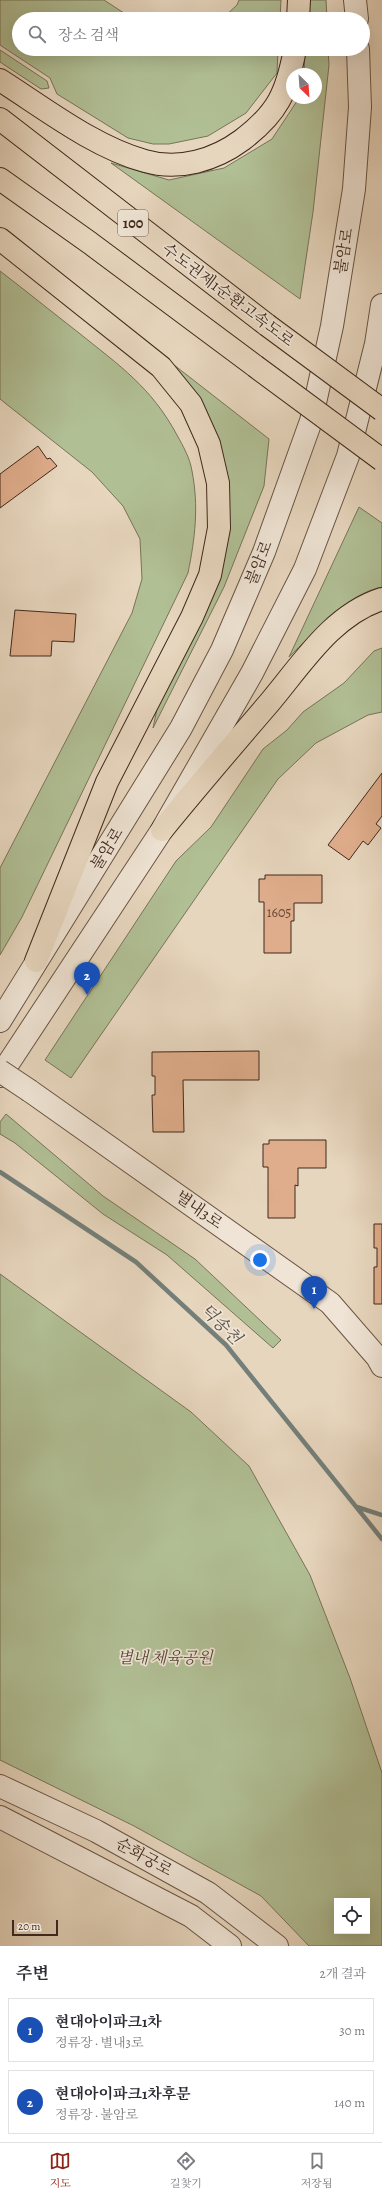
<!DOCTYPE html>
<html lang="ko">
<head>
<meta charset="utf-8">
<style>
  :root { --surface:#fff; --page:#f2f2f3; --text:#2b2b33; --muted:#7c7c81; --line:#e1e1e2; --accent:#8f2418 }
  body { margin:0; font-family:Alegreya,"Noto Serif KR",serif; background:var(--page); color:var(--text) }
  .controls { position:absolute; right:12px; bottom:12px; display:grid; overflow:hidden; border-radius:0px; box-shadow:0 4px 16px #0002 }
  .controls button { width:36px; height:36px; display:grid; place-items:center; padding:0; border:0; border-bottom:1px solid var(--line); background:var(--surface); color:var(--text); font:20px sans-serif }
  .compass { position:absolute; left:286px; top:68px; width:36px; height:36px; border-radius:50%; background:var(--surface); box-shadow:0 4px 16px #0002; rotate:155deg }
  .scale { position:absolute; left:12px; bottom:10px; width:46px; box-sizing:border-box; padding-left:4px; border:2px solid #40291d; border-top:0; font-size:11px; line-height:14px; white-space:nowrap; color:#40291d; -webkit-text-stroke:3px #efe4d5; paint-order:stroke }
  .you { position:absolute; left:260px; top:1260px; width:14px; height:14px; margin:-10px; border:3px solid #fff; border-radius:50%; background:#1a73e8; box-shadow:0 0 0 6px #1a73e833 }
  .badge { display:grid; place-items:center; width:26px; height:26px; border-radius:50%; background:var(--accent); color:#fff; font-size:13px; font-weight:700 }
  .pin { position:absolute; translate:-50% -33px; filter:drop-shadow(0 1px 2px #0008) }
  .pin::after { content:''; position:absolute; top:21px; width:14px; height:12px; background:inherit; clip-path:polygon(0 0,100% 0,50% 100%) }
  .list { margin:0; padding:0; list-style:none }
  h2 { display:flex; justify-content:space-between; align-items:center; height:52px; margin:0; padding:0 16px; font-size:17px }
  h2 small { font-size:13px; font-weight:400; color:var(--muted) }
  .list li { display:grid; grid-template-columns:26px 1fr auto; gap:12px; align-items:center; box-sizing:border-box; height:64px; margin:0 8px 8px; padding:0 8px; border:1px solid var(--line); border-radius:0px }
  .list b { display:block; font-size:15px; white-space:nowrap }
  .list p { margin:0; font-size:13px; white-space:nowrap; color:var(--muted) }
  .list em { font-size:13px; font-style:normal; color:var(--muted) }
  .icon { flex:none; width:22px; height:22px; fill:none; stroke:currentColor; stroke-width:2; stroke-linecap:round; stroke-linejoin:round }
  .map { position:relative; flex:none; width:382px; height:1946px; overflow:hidden }
  .search { position:absolute; background:var(--surface); box-shadow:0 4px 16px #0002; left:12px; right:12px; top:12px; height:44px; display:flex; align-items:center; gap:10px; box-sizing:border-box; padding:0 14px; border-radius:22px; color:var(--muted); font-size:15px }
  .sheet { height:196px; background:var(--surface) }
  nav { display:flex; justify-content:space-around; align-items:center; box-sizing:border-box; height:56px; border-top:1px solid var(--line); background:var(--surface); font-size:11px; color:var(--muted) }
  nav a { display:grid; justify-items:center; gap:2px }
  nav .on { color:var(--accent) }
  .map>svg:first-child { display:block }
  .green { fill:#b1bf95; stroke:#787459; fill-rule:evenodd }
  .lines { fill:none; stroke-linecap:round; stroke-linejoin:round }
  .stream { stroke:#747f79; stroke-width:4.5 }
  .building { fill:#dfad8b; stroke:#40291d }
  .minor-casing { stroke:#6a5445; stroke-width:24 }
  .highway-casing { stroke:#40291d; stroke-width:24 }
  .minor { stroke:#efe4d5; stroke-width:22 }
  .highway { stroke:#e7d6be; stroke-width:22 }
  .minor-bridge-casing { stroke:#6a5445; stroke-width:24; stroke-linecap:butt }
  .highway-bridge-casing { stroke:#40291d; stroke-width:24; stroke-linecap:butt }
  .minor-bridge { stroke:#efe4d5; stroke-width:22 }
  .highway-bridge { stroke:#e7d6be; stroke-width:22 }
  .labels { text-anchor:middle; dominant-baseline:central; stroke-width:3.5; stroke-linejoin:round; paint-order:stroke }
  .number-label { font-size:14px; fill:#684a38 }
  .shield { fill:#efe4d5; stroke:#746154; stroke-width:1 }
  .shield-label { font-size:15px; font-weight:bold; fill:#40291d }
  .street-label { font-size:16px; fill:#40291d; stroke:#efe4d5 }
  .park-label { font-size:16px; font-style:italic; fill:#574735; stroke:#efe4d5 }
  .water-label { font-size:17px; font-style:italic; fill:#564d43; stroke:#efe4d5 }
</style>
</head>
<body>
<div class="map">
<svg width="382" height="1946" viewBox="0 0 382 1946">
  <rect width="100%" height="100%" fill="#e7d6be"/>
  <filter id="stains"><feTurbulence type="fractalNoise" baseFrequency=".005" numOctaves="4"/><feColorMatrix values="0 0 0 0 .2 0 0 0 0 .09 0 0 0 0 .02 0 0 0 .5 -.17"/></filter>
  <radialGradient id="worn" r=".72"><stop offset=".6" stop-color="#630" stop-opacity="0"/><stop offset="1" stop-color="#630" stop-opacity=".3"/></radialGradient>
  <path class="green" d="M0,0H104L133,19H19V49H278L277,73L246,113L208,136L169,144H153L128,138L57,94L50,78L0,45Z
    M239,0H281L280,19H222L237,5Z
    M309,0H326L327,19H307Z
    M305,49H328L329,65L313,212L300,299L111,163L169,180L224,168L272,139L299,98H316V74H304Z
    M0,50L47,81L49,88L41,89L0,62Z
    M0,271C26,291 52,312 79,333C120,366 151,387 177,435C183,446 190,458 192,471C199,507 195,538 188,573L22,917L0,955V868L132,613L142,579L140,539L123,506L92,472L0,399Z
    M151,347L269,439L264,486L224,587L153,728L157,709L211,586L222,458Z
    M359,507L382,523V587C346,594 314,633 289,657Z
    M382,648V712L368,715L316,743L278,779L71,1078L45,1060L176,861L211,827L263,749L287,730L303,712L344,683L374,651Z
    M6,1114L103,1196L195,1259L281,1340L273,1348L167,1255L103,1214L15,1143L0,1134V1122Z
    M0,1274L191,1412L249,1466L310,1575L350,1678L382,1773V1946H309L261,1896L134,1826L0,1760ZM337,1901H367V1931H337Z"/>
  <g class="lines">
    <path class="stream" d="M0,1172L136,1262L226,1345L382,1539
      M357,1507L382,1515"/>
  </g>
  <path class="building" d="M38,446L47,459L50,458L57,466L0,508V474Z
    M15,610L76,614L74,642L52,641L51,656H10Z
    M382,773V816L376,824L381,828L368,845L363,841L349,860L328,845Z
    M265,875H322V903H294V921H291V953H264V902H259V879H265Z
    M259,1051V1080H183L184,1132H153L152,1095H155V1076H152V1052Z
    M269,1140H326V1168H298V1186L295,1185V1218H268V1167H263V1144H269Z
    M374,1224H382V1304H374V1267H377V1248H374Z"/>
  <g class="lines">
    <defs>
      <path id="minor" d="M355,0L357,19
        M0,1021L181,728L222,650L264,552L311,421L332,326L354,189L360,107L358,49
        M0,1076L162,830L252,673L305,569L348,456L376,344L382,305
        M30,1091L330,1303L377,1357L382,1366
        M0,1786L96,1831L208,1893L277,1946
        M0,1817L191,1916L230,1946"/>
      <path id="highway" d="M298,19L299,0
        M0,80C44,108 94,147 145,161C179,171 215,160 242,140C278,113 287,92 295,49
        M0,119L267,325
        M0,179L90,243L255,366
        M0,239L161,367L191,404L209,444L218,483L219,528L210,575L192,617L107,782L36,961
        M162,830C197,787 233,745 270,702C302,664 332,615 382,599"/>
    </defs>
    <use href="#minor" class="minor-casing"/>
    <use href="#highway" class="highway-casing"/>
    <use href="#minor" class="minor"/>
    <use href="#highway" class="highway"/>
    <defs>
      <path id="minor-bridge" d="M0,1071L30,1091"/>
      <path id="highway-bridge" d="M267,325L382,410
        M255,366L382,460"/>
    </defs>
    <use href="#minor-bridge" class="minor-bridge-casing"/>
    <use href="#highway-bridge" class="highway-bridge-casing"/>
    <use href="#minor-bridge" class="minor-bridge"/>
    <use href="#highway-bridge" class="highway-bridge"/>
  </g>
  <g class="labels">
    <g class="number-label">
      <text x="279" y="912">1605</text>
    </g>
    <rect class="shield" x="118" y="210" width="30" height="26" rx="3"/>
    <g class="shield-label">
      <text x="133" y="223">100</text>
    </g>
    <g class="street-label">
      <text transform="translate(344 251) rotate(-81)">불암로</text>
      <text transform="translate(228 295) rotate(37)">수도권제1순환고속도로</text>
      <text transform="translate(259 563) rotate(-68)">불암로</text>
      <text transform="translate(107 849) rotate(-58)">불암로</text>
      <text transform="translate(199 1210) rotate(35)">별내3로</text>
      <text transform="translate(144 1857) rotate(29)">순화궁로</text>
    </g>
    <g class="park-label">
      <text x="165" y="1658">별내 체육공원</text>
    </g>
    <g class="water-label">
      <text transform="translate(221 1324) rotate(44)">덕송천</text>
    </g>
  </g>
  <rect width="100%" height="100%" filter="url(#stains)"/>
  <rect width="100%" height="100%" fill="url(#worn)"/>
</svg>
<div class="controls">
<button><svg class="icon" aria-label="locate" viewBox="0 0 24 24"><circle cx="12" cy="12" r="6"/><path d="M12 2v4M12 18v4M2 12h4M18 12h4"/></svg></button>
</div>
<svg class="compass" viewBox="-18 -18 36 36"><path d="M0-13l5 13h-10z" fill="#e53935"/><path d="M0 13l5-13h-10z" fill="#7c7c81"/></svg>
<div class="scale">20 m</div>
<div class="you"></div>
<div class="pin badge" style="left:314px;top:1309px;background:#1a4fb4">1</div>
<div class="pin badge" style="left:87px;top:995px;background:#1a4fb4">2</div>
<div class="search"><svg class="icon" aria-label="search" viewBox="0 0 24 24"><circle cx="10" cy="10" r="6"/><path d="M15 15l6 6"/></svg>장소 검색</div>
</div>
<section class="sheet">
<h2>주변<small>2개 결과</small></h2>
<ul class="list">
<li><span class="badge" style="background:#1a4fb4">1</span><div><b>현대아이파크1차</b><p>정류장 · 별내3로</p></div><em>30 m</em></li>
<li><span class="badge" style="background:#1a4fb4">2</span><div><b>현대아이파크1차후문</b><p>정류장 · 불암로</p></div><em>140 m</em></li>
</ul>
</section>
<nav>
<a class="on"><svg class="icon" aria-label="map" viewBox="0 0 24 24"><path d="M3 6l6-2 6 2 6-2v14l-6 2-6-2-6 2zM9 4v14M15 6v14"/></svg>지도</a>
<a><svg class="icon" aria-label="directions" viewBox="0 0 24 24"><path d="M12 3l9 9-9 9-9-9zM9 14v-3h6M13 9l2 2-2 2"/></svg>길찾기</a>
<a><svg class="icon" aria-label="saved" viewBox="0 0 24 24"><path d="M7 4h10v16l-5-4-5 4z"/></svg>저장됨</a>
</nav>
</body>
</html>
